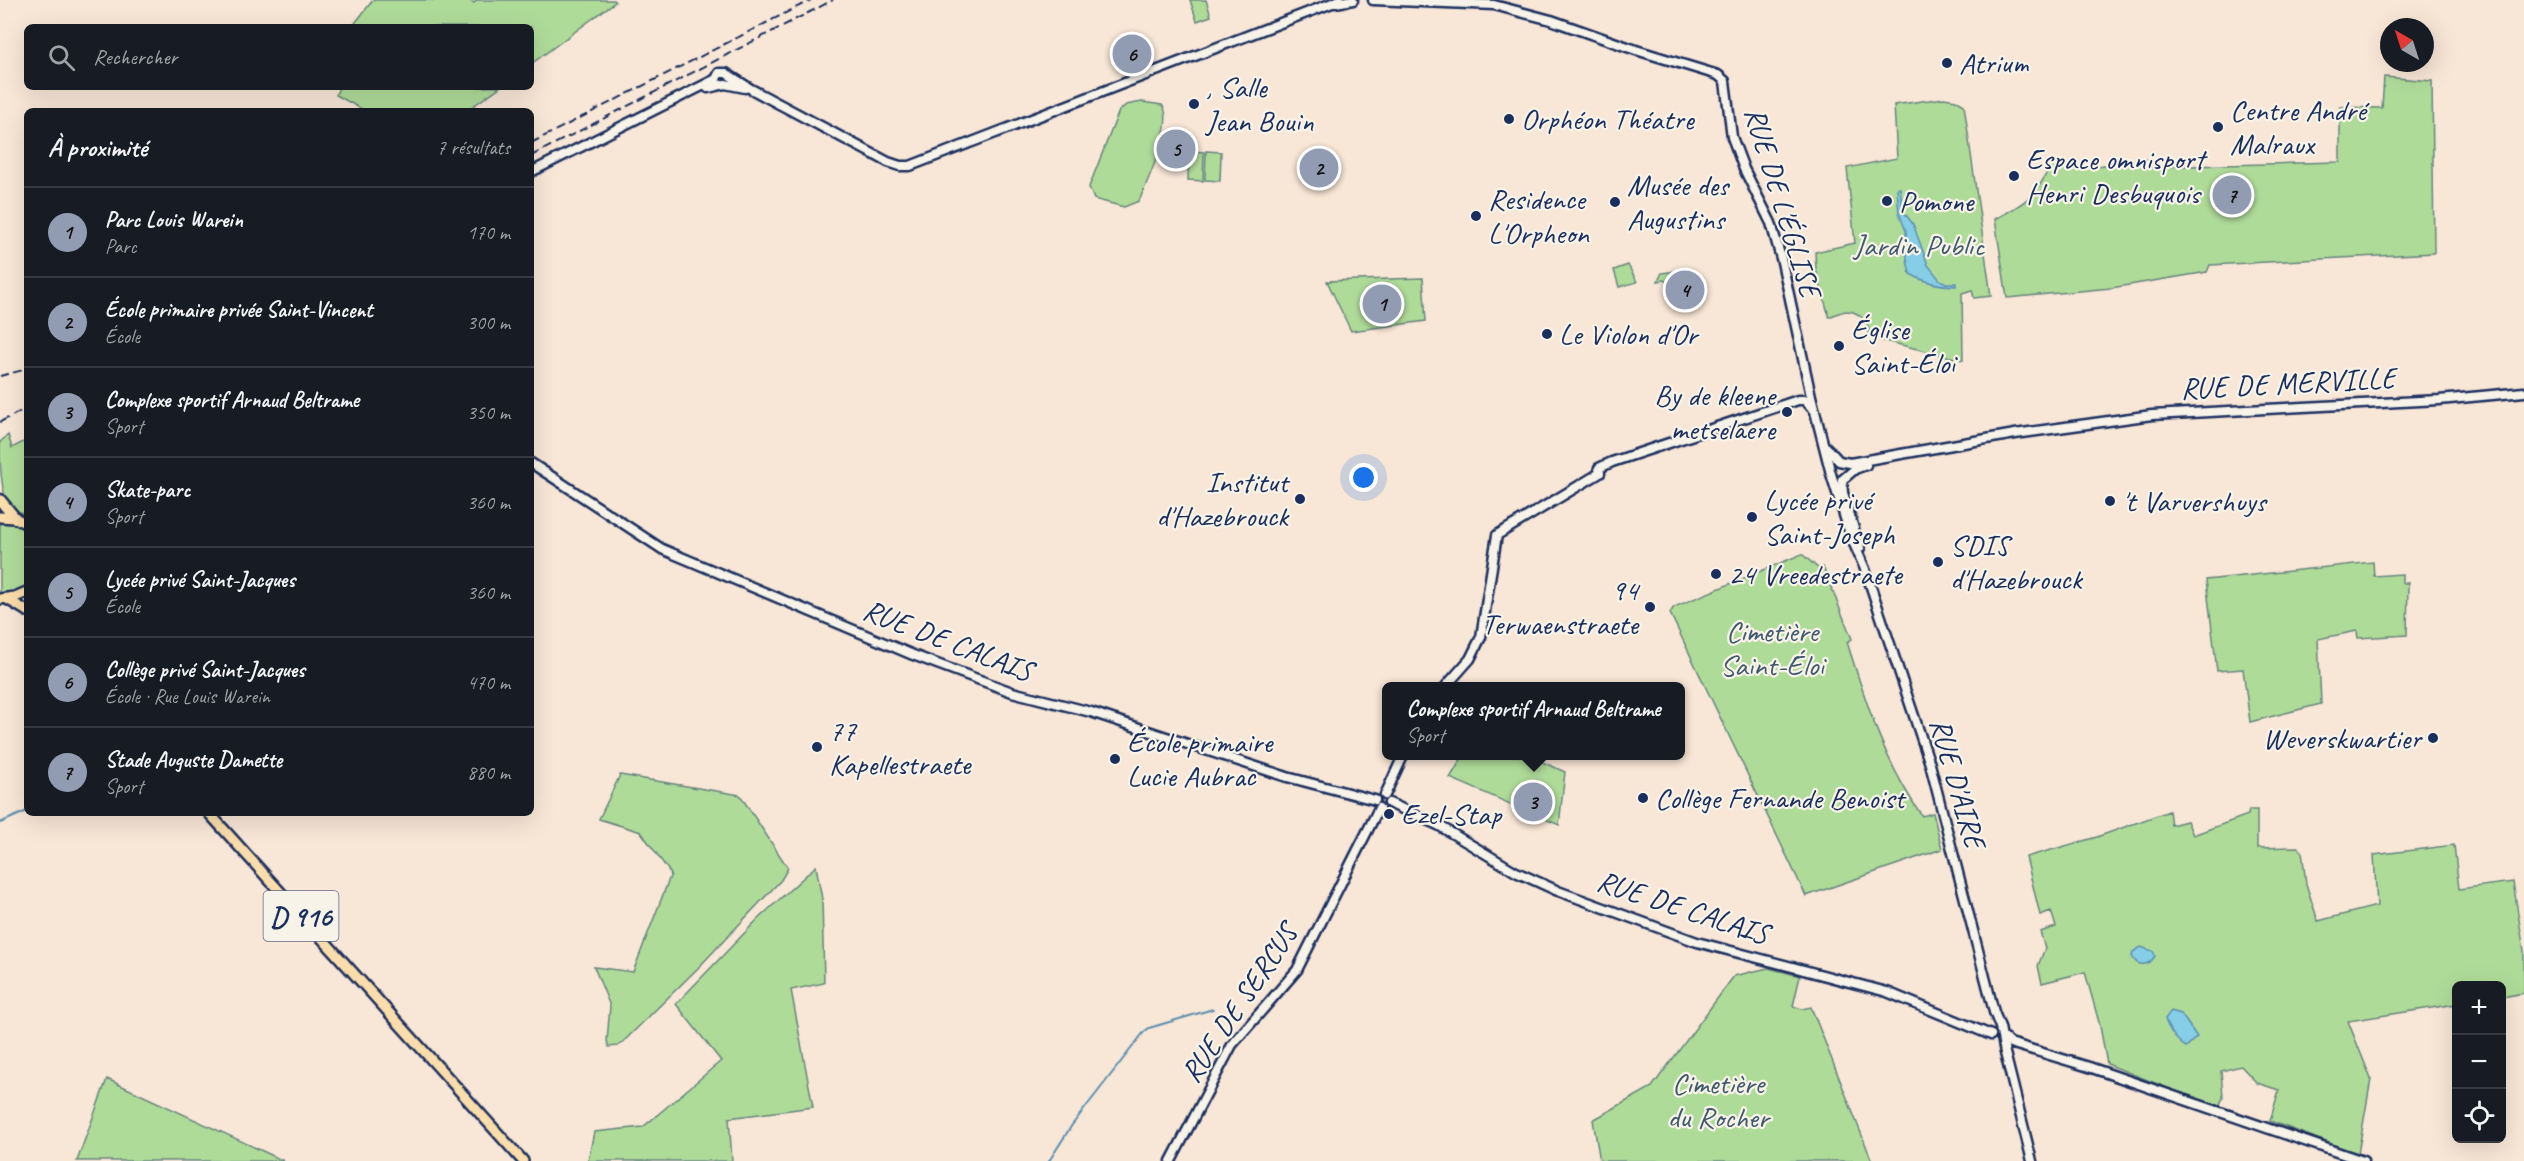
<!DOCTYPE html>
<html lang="fr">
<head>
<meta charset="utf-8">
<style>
  :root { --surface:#171b24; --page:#20242c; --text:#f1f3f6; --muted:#9ea1a6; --line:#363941; --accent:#919bb2 }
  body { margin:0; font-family:Caveat,sans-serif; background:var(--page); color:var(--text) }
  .controls { position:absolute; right:18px; bottom:18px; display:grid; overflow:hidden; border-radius:9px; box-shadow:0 6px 24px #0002 }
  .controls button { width:54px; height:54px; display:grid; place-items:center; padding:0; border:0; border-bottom:2px solid var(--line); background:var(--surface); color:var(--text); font:30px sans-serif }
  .compass { position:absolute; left:2380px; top:18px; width:54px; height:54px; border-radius:50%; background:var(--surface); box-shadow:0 6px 24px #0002; rotate:321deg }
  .you { position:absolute; left:1364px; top:478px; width:21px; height:21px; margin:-15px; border:4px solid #fff; border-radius:50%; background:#1a73e8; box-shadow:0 0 0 9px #1a73e833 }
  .badge { display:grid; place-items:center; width:39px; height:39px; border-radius:50%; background:var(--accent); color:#111; font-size:20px; font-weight:700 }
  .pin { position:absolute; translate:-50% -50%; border:3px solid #fff; box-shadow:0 2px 6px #0006 }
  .popup { position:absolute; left:1382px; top:682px; width:303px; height:78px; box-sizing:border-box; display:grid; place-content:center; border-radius:9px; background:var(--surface); filter:drop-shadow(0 2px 4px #0005); font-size:20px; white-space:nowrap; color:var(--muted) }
  .popup b { font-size:22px; color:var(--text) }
  .popup::after { content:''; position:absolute; left:50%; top:100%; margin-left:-12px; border:12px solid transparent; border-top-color:var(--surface) }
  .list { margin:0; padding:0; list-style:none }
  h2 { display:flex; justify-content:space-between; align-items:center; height:78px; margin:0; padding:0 24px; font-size:26px }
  h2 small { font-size:20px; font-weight:400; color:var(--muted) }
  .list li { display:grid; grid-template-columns:39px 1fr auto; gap:18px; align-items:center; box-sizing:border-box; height:90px; padding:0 24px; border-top:2px solid var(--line) }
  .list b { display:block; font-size:22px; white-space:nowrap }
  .list p { margin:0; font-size:20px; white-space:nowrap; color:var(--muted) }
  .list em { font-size:20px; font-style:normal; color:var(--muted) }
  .icon { flex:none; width:33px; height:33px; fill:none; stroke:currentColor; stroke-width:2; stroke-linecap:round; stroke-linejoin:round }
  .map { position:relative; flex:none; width:2524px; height:1161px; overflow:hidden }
  .search { position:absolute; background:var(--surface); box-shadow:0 6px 24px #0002; left:24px; top:24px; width:510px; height:66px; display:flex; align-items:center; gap:15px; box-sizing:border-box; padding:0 21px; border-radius:9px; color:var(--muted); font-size:22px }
  .panel { position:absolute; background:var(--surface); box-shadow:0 6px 24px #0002; left:24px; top:108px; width:510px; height:708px; border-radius:9px }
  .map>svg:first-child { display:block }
  .green { fill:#afdb99; stroke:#65857c; stroke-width:1.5 }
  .water { fill:#86cde7; stroke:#5b8eb0; stroke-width:1.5 }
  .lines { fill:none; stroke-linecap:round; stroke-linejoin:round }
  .stream { stroke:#5b8eb0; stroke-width:2 }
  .secondary-casing { stroke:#1b2f5e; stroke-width:13 }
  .primary-casing { stroke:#1b2f5e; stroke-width:14 }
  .highway-casing { stroke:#1b2f5e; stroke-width:15 }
  .secondary { stroke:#f7f3e8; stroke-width:8 }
  .primary { stroke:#faddab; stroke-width:9 }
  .highway { stroke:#faddab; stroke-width:10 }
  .rail { stroke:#1b2f5e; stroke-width:2; stroke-dasharray:9 4.5; stroke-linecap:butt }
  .poi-dot { fill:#1b2f5e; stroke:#f7f3e8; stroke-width:2 }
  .labels { text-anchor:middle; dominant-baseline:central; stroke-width:4.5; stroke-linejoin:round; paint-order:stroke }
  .shield { fill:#f7f3e8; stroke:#5d6a87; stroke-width:1.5 }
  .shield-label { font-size:28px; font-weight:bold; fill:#1b2f5e }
  .poi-label { font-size:30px; fill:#1b2f5e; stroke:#f7f3e8; text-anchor:start }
  .street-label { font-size:30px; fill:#1b2f5e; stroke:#f7f3e8 }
  .park-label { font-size:30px; fill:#405a6d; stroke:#f7f3e8 }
</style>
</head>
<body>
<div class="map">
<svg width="2524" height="1161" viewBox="0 0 2524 1161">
  <rect width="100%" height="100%" fill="#f8e6d6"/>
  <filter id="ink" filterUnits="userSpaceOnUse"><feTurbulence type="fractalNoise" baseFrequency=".0167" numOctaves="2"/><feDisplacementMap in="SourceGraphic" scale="12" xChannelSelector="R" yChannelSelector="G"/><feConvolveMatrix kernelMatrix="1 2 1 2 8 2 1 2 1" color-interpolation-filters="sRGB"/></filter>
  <g filter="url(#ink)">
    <path class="green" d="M373,0H469L474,3L477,0H614L615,2L531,64V27H352Z
      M1190,0H1206L1211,16L1197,21Z
      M2384,77L2432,81L2434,253L2210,265L2207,272L2111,288L2007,298L1995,219C2026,203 2039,194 2052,161L2076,169L2147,159L2150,167L2340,162V107L2382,108Z
      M339,87H500L466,111H365L336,95Z
      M1944,98L1956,100L1964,105L1991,296L1974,298L1972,290L1962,293L1963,360L1868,337C1872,326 1860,311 1847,311C1842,311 1834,315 1829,317L1816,269L1815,252L1855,243L1847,168L1897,158L1894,105Z
      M1142,102L1162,105C1176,120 1147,182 1139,201L1124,207L1094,199L1089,187L1119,111L1126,105Z
      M1189,151L1204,152L1203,181L1188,180Z
      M1206,151L1221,152L1220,181L1205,180Z
      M1628,265L1637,282L1619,287L1614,270Z
      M1692,269L1696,299L1690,301L1664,280L1658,281L1662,273Z
      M1423,278L1426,321L1351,331L1327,281Z
      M8,435L12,448L27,440V514C21,512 14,511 10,507C0,491 0,462 0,442Z
      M0,523L16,524L27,531V585L16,591L0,593Z
      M1802,554L1819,569L1823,567L1852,639L1847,642C1868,708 1883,759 1922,816L1933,813L1942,849L1806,896L1670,613L1674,607Z
      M2373,562L2374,576L2402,574V583H2408L2407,635L2358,638L2357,631L2318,639L2321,704L2250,722L2243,669L2217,671L2206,580Z
      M1463,756H1529L1565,772L1559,825L1450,778Z
      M620,775L740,795L788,868L781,880L698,968L624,1041L618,1046L609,1047L607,1041L610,1006L594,967L633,972L671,874L641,832L599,819Z
      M2249,810H2257V848L2298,847L2302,851L2306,884L2318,921L2377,906L2374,855L2454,845L2459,889L2513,882L2524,951V993L2502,997V986H2456V1004L2348,1021L2371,1079L2358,1154L2270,1121L2279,1090L2257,1083L2241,1066L2221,1071L2223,1098L2218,1108L2107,1064L2100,1026L2085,972L2042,983L2038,966L2045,948L2040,932L2056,927L2051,911L2040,915L2026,857L2097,837L2169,811L2171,825L2187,821L2193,835L2248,815Z
      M816,866L822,899L824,983L791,990L813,1107L729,1118L732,1161H588L594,1132L643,1127L721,1061L676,1004L758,919Z
      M1768,968L1800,976L1793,1006L1802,1009L1811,1007L1872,1161H1600L1593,1120L1652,1087L1734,976Z
      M107,1079L284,1161H77Z"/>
    <path class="water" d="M1900,188L1903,211L1913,224L1928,265L1940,280L1946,283H1956V286C1940,286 1924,282 1910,274L1907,260L1906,231L1899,213L1897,189Z
      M2141,947L2153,951L2155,956C2149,966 2137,968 2132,956L2133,952Z
      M2171,1011L2181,1014L2197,1037L2186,1047C2177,1042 2168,1029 2165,1019Z"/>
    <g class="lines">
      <path class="stream" d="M0,823L27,811
        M1049,1161L1072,1125L1144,1032L1149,1028L1213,1009"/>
      <defs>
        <path id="secondary" d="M1373,0L1494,5L1551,20L1636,50L1718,75L1725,81L1732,137L1744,169L1771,223L1782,262L1811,396L1831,474L1851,537L1865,569L1930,764L1994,1012L2000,1027L2005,1053L2032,1161
          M1335,3L1353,0
          M716,79L719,73H726L751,89L888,162L900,166H910L1340,0
          M708,88L725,84L745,88
          M531,172L716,79
          M1826,447L1839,461L1850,463L2015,434L2152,415L2439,400L2524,392
          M531,463L662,549L913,655L1012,692L1091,712L1287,777L1375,800
          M1842,480L1855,469L1866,465
          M1842,480L1843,493L1860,548
          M1446,686L1470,659L1481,637L1497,535L1600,473L1599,468L1612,462L1798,400H1805L1812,408
          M1385,795L1403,756
          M1389,803L1438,825L1516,872L1558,891L1697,942L1887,992L1991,1035
          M2002,1036L2010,1043L2089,1067L2363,1161
          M1171,1161L1232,1045L1297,970L1379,808"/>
        <path id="primary" d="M0,517L15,518L27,524
          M0,599L15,597L27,592
          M7,599L27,611
          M209,813L523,1161"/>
        <path id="highway" d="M0,500L15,518"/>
      </defs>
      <use href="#secondary" class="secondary-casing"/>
      <use href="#primary" class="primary-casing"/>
      <use href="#highway" class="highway-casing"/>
      <use href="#secondary" class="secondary"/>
      <use href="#primary" class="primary"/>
      <use href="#highway" class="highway"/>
      <path class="rail" d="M531,143L811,0
        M531,156L833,0
        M0,376L27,369
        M0,422L27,408"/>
    </g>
  </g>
  <g class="poi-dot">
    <circle cx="1947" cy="63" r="6"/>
    <circle cx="1194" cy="104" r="6"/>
    <circle cx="1509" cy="119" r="6"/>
    <circle cx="2218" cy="127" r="6"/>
    <circle cx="2014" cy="176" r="6"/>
    <circle cx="1887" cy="201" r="6"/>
    <circle cx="1615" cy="202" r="6"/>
    <circle cx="1476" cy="216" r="6"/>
    <circle cx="1547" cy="334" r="6"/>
    <circle cx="1839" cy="346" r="6"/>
    <circle cx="1787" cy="412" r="6"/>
    <circle cx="1300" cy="499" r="6"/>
    <circle cx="2110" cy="501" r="6"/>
    <circle cx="1752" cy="517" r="6"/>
    <circle cx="1938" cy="562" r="6"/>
    <circle cx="1716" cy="574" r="6"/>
    <circle cx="1650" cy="607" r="6"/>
    <circle cx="2433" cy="738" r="6"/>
    <circle cx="817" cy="747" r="6"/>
    <circle cx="1115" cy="759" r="6"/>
    <circle cx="1643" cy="798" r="6"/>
    <circle cx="1389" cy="814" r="6"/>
  </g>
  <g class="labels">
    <rect class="shield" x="263.5" y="891" width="75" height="50" rx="4.5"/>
    <g class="shield-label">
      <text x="301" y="916">D 916</text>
    </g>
    <g class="poi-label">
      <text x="1959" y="63">Atrium</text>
      <text x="1206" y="87">, Salle<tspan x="1206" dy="34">Jean Bouin</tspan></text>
      <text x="2230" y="110">Centre André<tspan x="2230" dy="34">Malraux</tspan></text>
      <text x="1521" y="119">Orphéon Théatre</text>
      <text x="2026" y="159">Espace omnisport<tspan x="2026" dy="34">Henri Desbuquois</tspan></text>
      <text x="1627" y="185">Musée des<tspan x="1627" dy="34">Augustins</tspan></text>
      <text x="1488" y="199">Residence<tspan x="1488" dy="34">L'Orpheon</tspan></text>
      <text x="1899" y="201">Pomone</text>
      <text x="1851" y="329">Église<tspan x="1851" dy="34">Saint-Éloi</tspan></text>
      <text x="1559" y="334">Le Violon d'Or</text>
      <text x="1775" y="395" text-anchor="end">By de kleene<tspan x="1775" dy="34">metselaere</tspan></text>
      <text x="1288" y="482" text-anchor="end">Institut<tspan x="1288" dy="34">d'Hazebrouck</tspan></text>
      <text x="1764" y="500">Lycée privé<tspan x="1764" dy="34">Saint-Joseph</tspan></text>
      <text x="2122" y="501">'t Varvershuys</text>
      <text x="1950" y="545">SDIS<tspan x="1950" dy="34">d'Hazebrouck</tspan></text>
      <text x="1728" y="574">24 Vreedestraete</text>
      <text x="1638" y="590" text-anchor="end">94<tspan x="1638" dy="34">Terwaenstraete</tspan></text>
      <text x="829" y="730">77<tspan x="829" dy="34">Kapellestraete</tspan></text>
      <text x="2421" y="738" text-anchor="end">Weverskwartier</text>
      <text x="1127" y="742">École primaire<tspan x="1127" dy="34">Lucie Aubrac</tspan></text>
      <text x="1655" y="798">Collège Fernande Benoist</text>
      <text x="1401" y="814">Ezel-Stap</text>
    </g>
    <g class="street-label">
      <text transform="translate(1783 202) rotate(73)">RUE DE L'ÉGLISE</text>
      <text transform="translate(2288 383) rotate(-3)">RUE DE MERVILLE</text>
      <text transform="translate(948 640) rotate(21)">RUE DE CALAIS</text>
      <text transform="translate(1958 783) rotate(74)">RUE D'AIRE</text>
      <text transform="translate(1683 907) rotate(18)">RUE DE CALAIS</text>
      <text transform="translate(1239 1003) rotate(-56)">RUE DE SERCUS</text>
    </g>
    <g class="park-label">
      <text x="1919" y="245">Jardin Public</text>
      <text x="1772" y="631">Cimetière<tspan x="1772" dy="34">Saint-Éloi</tspan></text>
      <text x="1718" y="1083">Cimetière<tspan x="1718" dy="34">du Rocher</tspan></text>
    </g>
  </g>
</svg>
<div class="controls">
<button>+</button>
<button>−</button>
<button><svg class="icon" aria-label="locate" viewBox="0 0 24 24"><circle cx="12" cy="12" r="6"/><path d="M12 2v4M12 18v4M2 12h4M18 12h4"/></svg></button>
</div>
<svg class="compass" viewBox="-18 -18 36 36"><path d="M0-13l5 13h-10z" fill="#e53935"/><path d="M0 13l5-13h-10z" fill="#9ea1a6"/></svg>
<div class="you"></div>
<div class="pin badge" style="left:1382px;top:304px">1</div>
<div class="pin badge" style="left:1319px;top:168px">2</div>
<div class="pin badge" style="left:1533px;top:802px">3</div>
<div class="popup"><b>Complexe sportif Arnaud Beltrame</b>Sport</div>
<div class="pin badge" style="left:1685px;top:290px">4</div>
<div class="pin badge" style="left:1176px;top:149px">5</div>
<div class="pin badge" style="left:1132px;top:54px">6</div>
<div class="pin badge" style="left:2232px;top:195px">7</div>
<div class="search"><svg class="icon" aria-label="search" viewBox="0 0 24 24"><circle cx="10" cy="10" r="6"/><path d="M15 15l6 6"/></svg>Rechercher</div>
<section class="panel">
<h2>À proximité<small>7 résultats</small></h2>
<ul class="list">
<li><span class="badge">1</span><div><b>Parc Louis Warein</b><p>Parc</p></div><em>170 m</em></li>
<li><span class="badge">2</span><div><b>École primaire privée Saint-Vincent</b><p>École</p></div><em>300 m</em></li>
<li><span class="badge">3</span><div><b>Complexe sportif Arnaud Beltrame</b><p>Sport</p></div><em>350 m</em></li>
<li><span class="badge">4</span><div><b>Skate-parc</b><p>Sport</p></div><em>360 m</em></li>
<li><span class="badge">5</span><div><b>Lycée privé Saint-Jacques</b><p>École</p></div><em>360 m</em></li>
<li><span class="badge">6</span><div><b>Collège privé Saint-Jacques</b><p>École · Rue Louis Warein</p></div><em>470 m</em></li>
<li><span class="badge">7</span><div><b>Stade Auguste Damette</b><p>Sport</p></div><em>880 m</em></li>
</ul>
</section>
</div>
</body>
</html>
